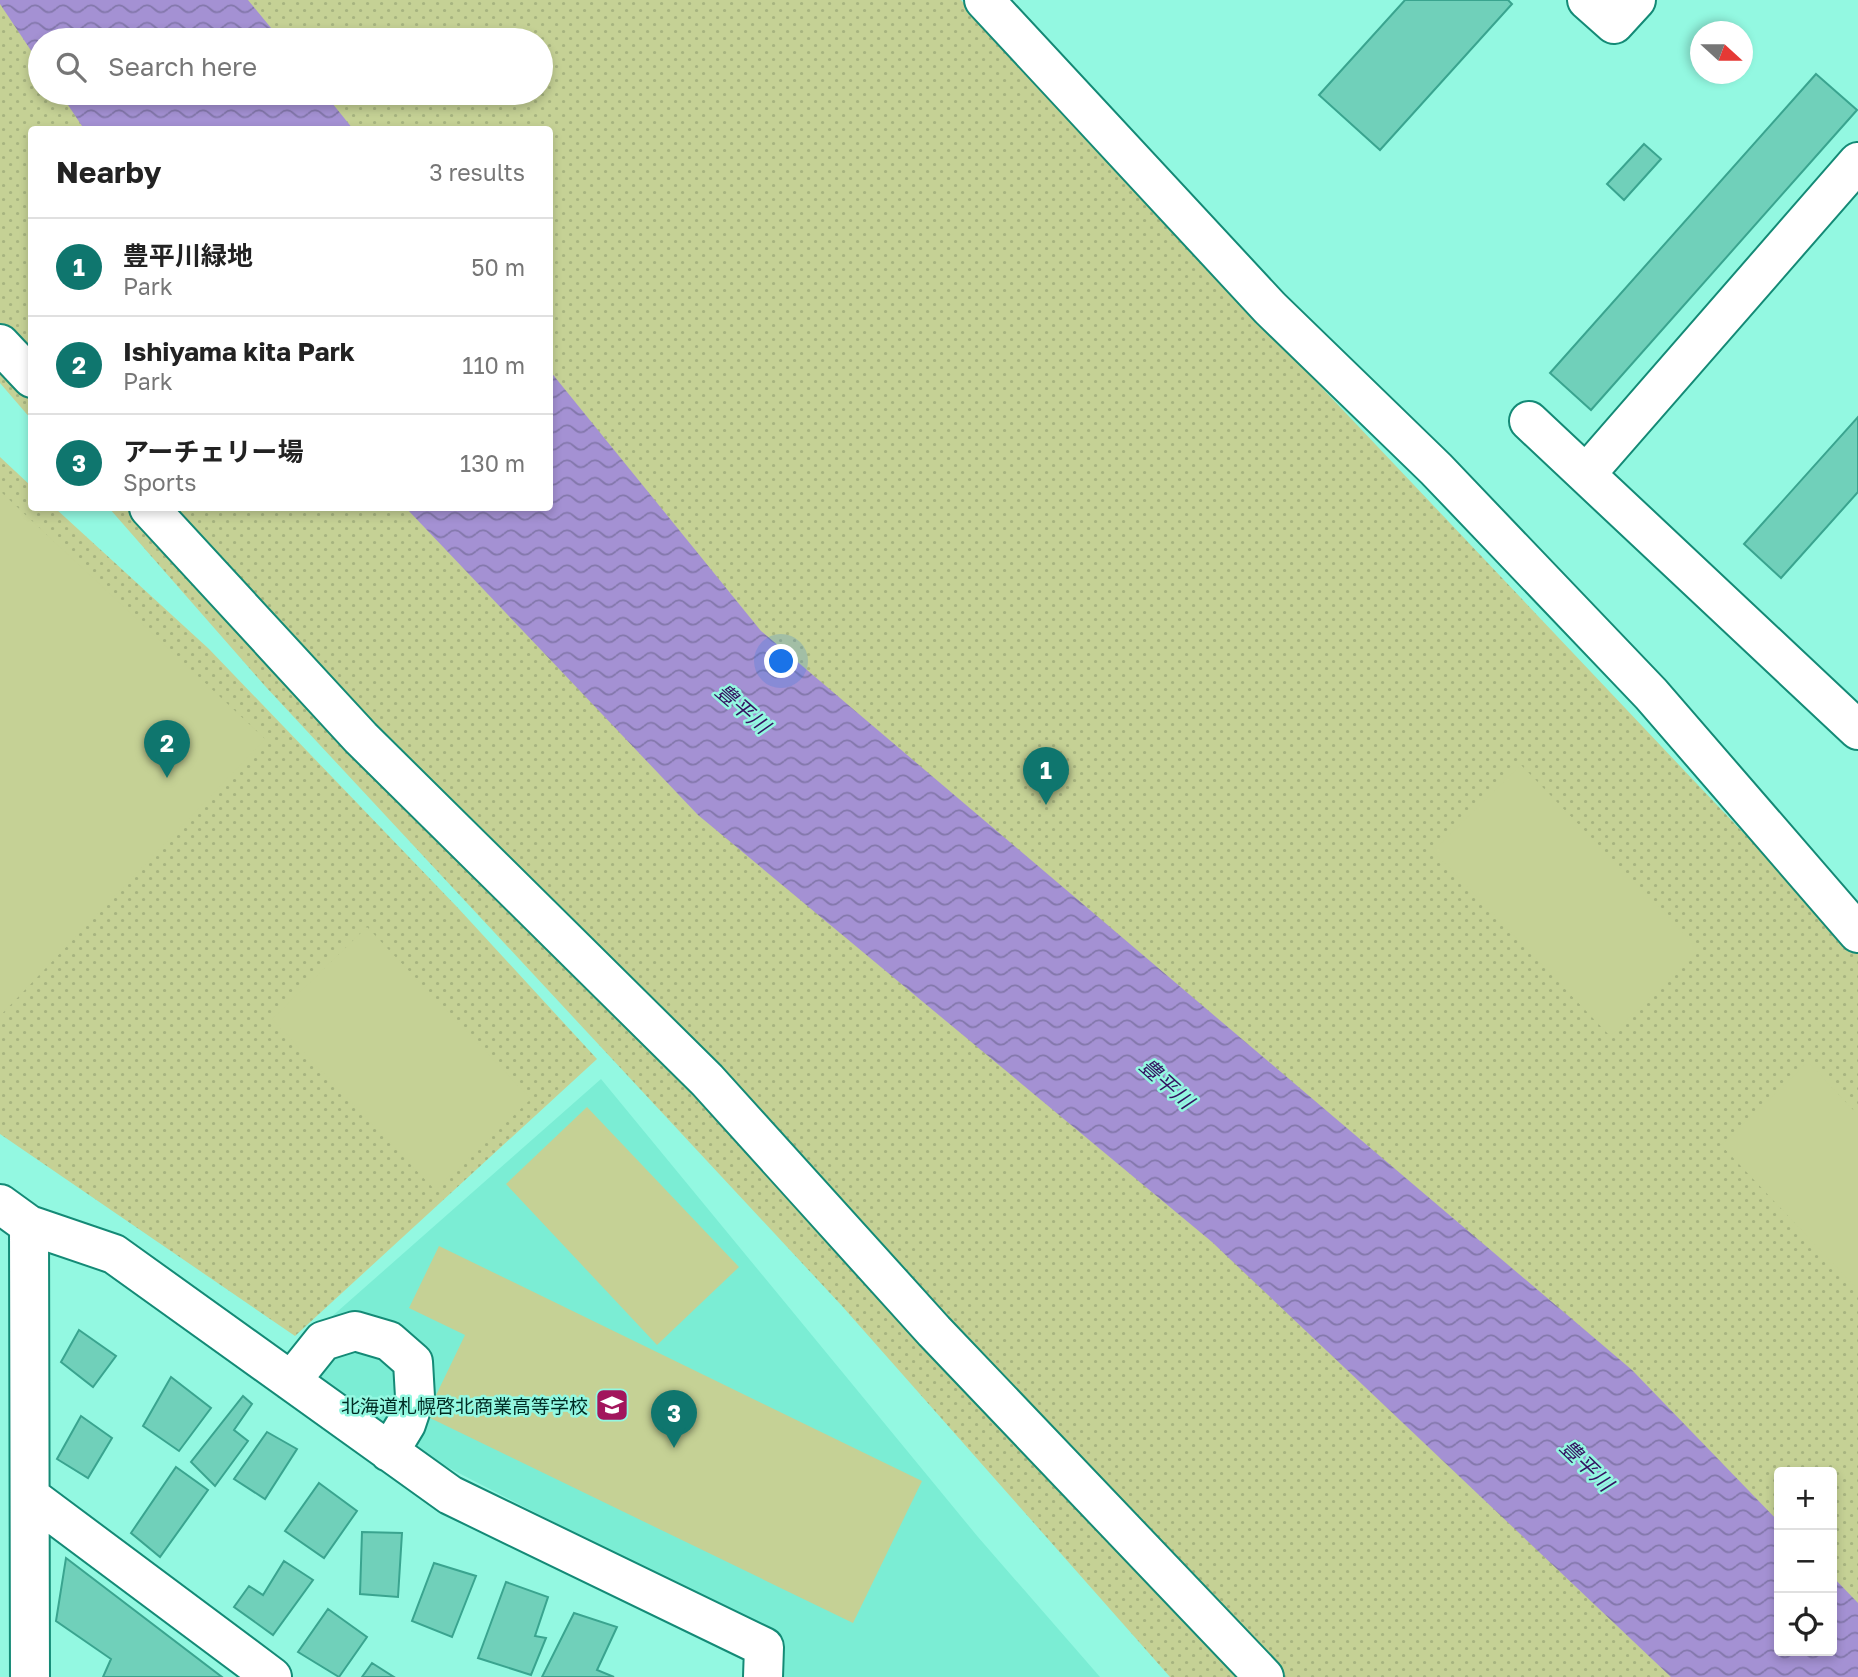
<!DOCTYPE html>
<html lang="en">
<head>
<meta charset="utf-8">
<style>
  :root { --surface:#fff; --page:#f2f2f2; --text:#222; --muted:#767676; --line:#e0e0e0; --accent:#0f766e }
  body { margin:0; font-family:"Golos Text","Noto Sans JP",sans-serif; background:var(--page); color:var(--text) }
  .controls { position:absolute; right:21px; bottom:21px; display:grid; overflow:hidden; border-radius:7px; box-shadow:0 4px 10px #0003 }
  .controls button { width:63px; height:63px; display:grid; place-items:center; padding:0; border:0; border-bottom:2px solid var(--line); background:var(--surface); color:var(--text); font:35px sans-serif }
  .compass { position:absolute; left:1690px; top:21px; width:63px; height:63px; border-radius:50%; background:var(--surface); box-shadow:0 4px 10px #0003; rotate:111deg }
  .you { position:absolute; left:782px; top:662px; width:24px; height:24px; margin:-18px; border:5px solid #fff; border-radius:50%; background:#1a73e8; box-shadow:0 0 0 10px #1a73e833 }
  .badge { display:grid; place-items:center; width:46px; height:46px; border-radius:50%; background:var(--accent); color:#fff; font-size:23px; font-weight:700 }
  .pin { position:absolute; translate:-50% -58px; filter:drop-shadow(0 2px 4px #0008) }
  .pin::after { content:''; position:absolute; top:37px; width:24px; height:21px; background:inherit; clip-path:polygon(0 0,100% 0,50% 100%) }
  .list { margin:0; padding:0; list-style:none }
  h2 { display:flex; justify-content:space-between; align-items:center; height:91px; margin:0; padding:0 28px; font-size:30px }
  h2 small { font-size:23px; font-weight:400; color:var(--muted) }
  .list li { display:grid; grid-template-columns:46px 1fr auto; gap:21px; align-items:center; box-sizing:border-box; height:98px; padding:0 28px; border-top:2px solid var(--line) }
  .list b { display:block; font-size:26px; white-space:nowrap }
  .list p { margin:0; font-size:23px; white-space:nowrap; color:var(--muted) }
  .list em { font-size:23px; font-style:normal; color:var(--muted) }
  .icon { flex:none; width:38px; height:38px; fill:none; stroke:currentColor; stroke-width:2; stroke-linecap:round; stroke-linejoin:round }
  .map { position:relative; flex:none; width:1858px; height:1677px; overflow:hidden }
  .search { position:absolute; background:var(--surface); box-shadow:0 4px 10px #0003; left:28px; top:28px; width:525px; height:77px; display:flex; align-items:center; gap:18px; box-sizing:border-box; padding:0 24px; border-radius:38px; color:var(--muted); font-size:26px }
  .panel { position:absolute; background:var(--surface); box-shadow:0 4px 10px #0003; left:28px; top:126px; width:525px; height:385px; border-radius:7px }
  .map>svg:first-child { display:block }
  .built { fill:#7bedd4 }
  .grass { fill:url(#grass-dots); fill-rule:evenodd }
  .garden { fill:#c5d195 }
  .water { fill:url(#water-waves) }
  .building { fill:#70d0ba; stroke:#3aa48f; stroke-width:2 }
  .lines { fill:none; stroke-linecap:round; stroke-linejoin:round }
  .minor-casing { stroke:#148a76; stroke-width:42 }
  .minor { stroke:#fff; stroke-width:38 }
  .labels { text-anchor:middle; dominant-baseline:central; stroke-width:5; stroke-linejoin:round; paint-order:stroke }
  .poi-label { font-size:19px; fill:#002b23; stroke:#93f8e1; text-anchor:end }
  .water-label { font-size:21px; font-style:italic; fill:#341260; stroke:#93f8e1 }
</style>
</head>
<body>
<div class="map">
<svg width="1858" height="1677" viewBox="0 0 1858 1677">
  <defs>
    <pattern id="grass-dots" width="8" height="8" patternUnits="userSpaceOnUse" patternTransform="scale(1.75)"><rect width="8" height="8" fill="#c5d195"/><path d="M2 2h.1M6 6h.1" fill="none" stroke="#a7b480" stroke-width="1.8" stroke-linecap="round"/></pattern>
    <pattern id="water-waves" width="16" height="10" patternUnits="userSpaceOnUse" patternTransform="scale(1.75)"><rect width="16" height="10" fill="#a491d3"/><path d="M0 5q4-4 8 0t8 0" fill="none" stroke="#8377ab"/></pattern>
  </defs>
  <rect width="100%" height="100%" fill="#93f8e1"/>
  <path class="built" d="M601,1079L978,1537L1100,1677H780V1639L422,1454L287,1356Z"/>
  <path class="grass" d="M0,0H961L1252,314L1858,954V1677H1170L842,1306L265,686L109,508H550V130H32L31,419L0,383ZM40,40H541V93H40ZM1779,1472H1832V1651H1779Z
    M0,457L31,486L32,508H55L209,649L458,908L597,1059L295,1336L0,1134Z"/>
  <path class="garden" d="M0,491L265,739L0,1016Z
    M1521,765L1700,950L1610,1036L1433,851Z
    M367,927L531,1099L435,1190L272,1019Z
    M1808,1062L1858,1115V1290L1721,1145Z
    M587,1107L739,1267L657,1345L506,1184Z
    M439,1246L922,1481L853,1623L426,1416L465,1335L409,1308Z"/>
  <path class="water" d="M0,0H248L281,40H40V64L0,4Z
    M60,93H324L353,129H84Z
    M550,371L761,631L1632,1370L1779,1522V1651H1832V1576L1858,1603V1677H1671L1212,1242L698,815L406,508H550Z"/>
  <path class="building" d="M1405,0H1508L1512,4L1380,150L1319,95Z
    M1816,74L1857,110L1591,410L1550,373Z
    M1644,144L1661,159L1624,200L1607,184Z
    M1858,417V492L1781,578L1744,544Z
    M79,1330L116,1356L93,1387L61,1362Z
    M171,1377L211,1408L179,1451L143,1426Z
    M243,1396L252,1404L234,1430L248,1441L215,1486L191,1462Z
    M81,1416L112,1438L88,1478L57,1459Z
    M267,1432L297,1449L265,1499L234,1479Z
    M176,1467L208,1490L160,1557L131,1533Z
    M319,1483L357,1511L324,1558L285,1531Z
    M362,1532L402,1533L398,1597L360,1594Z
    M66,1558L222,1677H103L111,1659L56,1621Z
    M284,1561L313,1580L273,1635L234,1607L249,1586L263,1595Z
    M434,1563L476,1576L452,1637L412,1621Z
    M506,1582L548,1597L535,1636L546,1638L531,1675L478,1658Z
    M328,1609L367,1637L339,1677L298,1652Z
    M574,1613L617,1627L597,1670L614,1677H542Z
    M372,1663L394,1677H362Z"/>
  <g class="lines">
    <defs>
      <path id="minor" d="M984,0L1270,308L1436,469L1651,694L1858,933
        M1587,0L1614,24L1636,0
        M0,344L32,378
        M1529,421L1858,730
        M1586,474L1858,162
        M149,508L361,738L707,1080L934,1331L1264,1677
        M0,1204L29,1225L114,1254L450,1495L764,1647L763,1677
        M29,1225L30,1677
        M291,1381L323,1341L355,1331L389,1341L413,1362L415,1397L406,1424L389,1452
        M31,1497L272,1677"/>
    </defs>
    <use href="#minor" class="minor-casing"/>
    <use href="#minor" class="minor"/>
  </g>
  <defs>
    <symbol id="school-square" viewBox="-11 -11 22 22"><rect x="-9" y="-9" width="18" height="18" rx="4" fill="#a2155c" stroke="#93f8e1"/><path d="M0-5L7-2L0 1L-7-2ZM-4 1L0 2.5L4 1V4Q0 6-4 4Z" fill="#fff"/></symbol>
  </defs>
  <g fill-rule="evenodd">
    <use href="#school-square" x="593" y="1386" width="38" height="38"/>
  </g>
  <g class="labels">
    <g class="poi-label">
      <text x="588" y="1405">北海道札幌啓北商業高等学校</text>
    </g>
    <g class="water-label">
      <text transform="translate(743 708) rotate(41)">豊平川</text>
      <text transform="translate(1167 1083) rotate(42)">豊平川</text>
      <text transform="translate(1587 1465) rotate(44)">豊平川</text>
    </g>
  </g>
</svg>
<div class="controls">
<button>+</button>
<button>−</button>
<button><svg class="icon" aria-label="locate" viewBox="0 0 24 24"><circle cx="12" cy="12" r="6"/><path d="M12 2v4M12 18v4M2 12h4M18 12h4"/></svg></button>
</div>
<svg class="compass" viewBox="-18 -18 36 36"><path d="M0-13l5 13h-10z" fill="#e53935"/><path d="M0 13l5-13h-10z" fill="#767676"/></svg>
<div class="you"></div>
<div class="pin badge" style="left:1046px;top:805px">1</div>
<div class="pin badge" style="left:167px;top:778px">2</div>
<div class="pin badge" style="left:674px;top:1448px">3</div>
<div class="search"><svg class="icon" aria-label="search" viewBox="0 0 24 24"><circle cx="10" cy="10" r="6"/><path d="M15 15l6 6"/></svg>Search here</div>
<section class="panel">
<h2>Nearby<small>3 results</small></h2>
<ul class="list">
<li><span class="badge">1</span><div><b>豊平川緑地</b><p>Park</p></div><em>50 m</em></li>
<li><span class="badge">2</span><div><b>Ishiyama kita Park</b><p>Park</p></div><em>110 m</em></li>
<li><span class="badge">3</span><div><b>アーチェリー場</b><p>Sports</p></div><em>130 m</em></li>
</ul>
</section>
</div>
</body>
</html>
